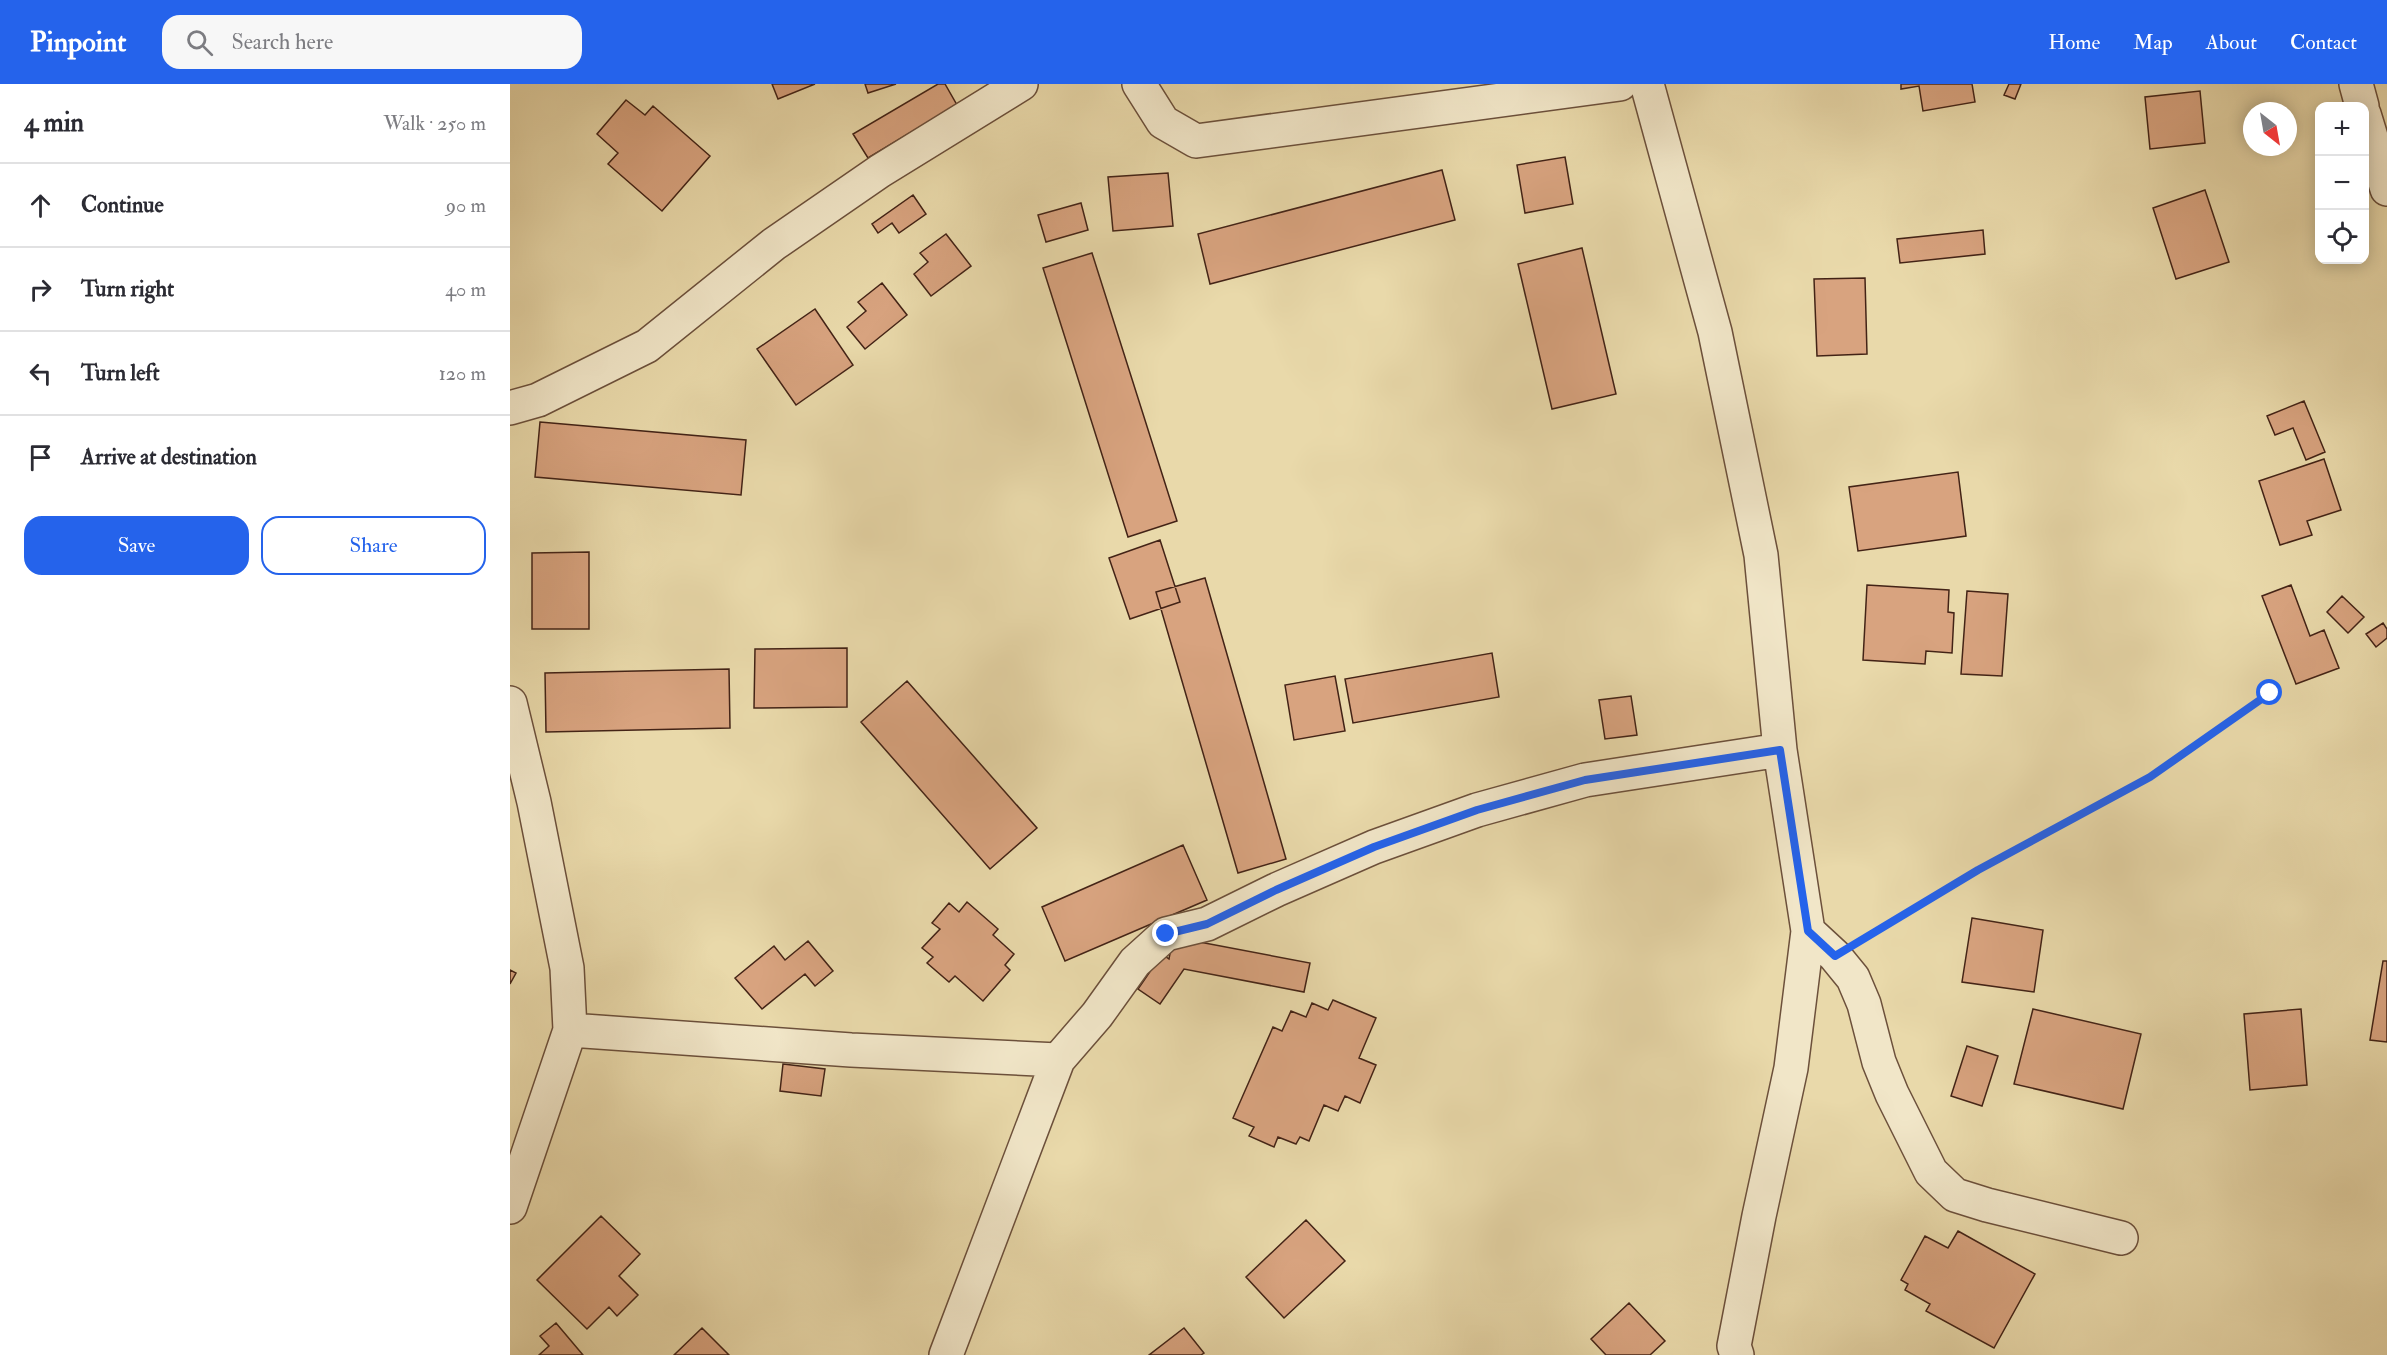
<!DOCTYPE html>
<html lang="en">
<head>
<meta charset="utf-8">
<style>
  :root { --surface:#fff; --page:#f7f7f7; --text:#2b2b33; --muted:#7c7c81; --line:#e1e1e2; --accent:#2563eb }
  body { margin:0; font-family:"IM FELL Double Pica",serif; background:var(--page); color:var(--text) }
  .controls { position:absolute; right:18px; top:18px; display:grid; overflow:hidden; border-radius:12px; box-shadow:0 3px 15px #0003 }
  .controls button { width:54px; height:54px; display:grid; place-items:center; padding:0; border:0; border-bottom:2px solid var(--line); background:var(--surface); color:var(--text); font:30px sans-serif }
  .compass { position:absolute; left:1733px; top:18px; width:54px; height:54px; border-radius:50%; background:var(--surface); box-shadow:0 3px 15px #0003; rotate:149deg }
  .stop { position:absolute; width:18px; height:18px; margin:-14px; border:4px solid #2563eb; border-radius:50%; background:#fff }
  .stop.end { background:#2563eb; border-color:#fff; box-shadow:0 2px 6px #0008 }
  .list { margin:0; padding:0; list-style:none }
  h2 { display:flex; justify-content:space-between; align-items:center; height:78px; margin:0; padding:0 24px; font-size:26px }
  h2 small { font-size:20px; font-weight:400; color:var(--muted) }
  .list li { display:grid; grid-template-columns:39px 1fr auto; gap:18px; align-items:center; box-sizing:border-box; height:84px; padding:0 24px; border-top:2px solid var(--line) }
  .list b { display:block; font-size:22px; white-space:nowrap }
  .list em { font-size:20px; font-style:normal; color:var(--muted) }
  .actions { display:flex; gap:12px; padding:18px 24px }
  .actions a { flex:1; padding:14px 0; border:2px solid var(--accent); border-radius:18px; text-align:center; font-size:21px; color:var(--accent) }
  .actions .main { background:var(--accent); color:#fff }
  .icon { flex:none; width:33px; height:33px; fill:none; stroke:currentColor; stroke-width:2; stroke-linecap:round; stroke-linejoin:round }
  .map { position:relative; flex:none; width:1877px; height:1271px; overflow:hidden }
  header { display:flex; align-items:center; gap:36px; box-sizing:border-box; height:84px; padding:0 30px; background:var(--accent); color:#fff }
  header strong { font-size:28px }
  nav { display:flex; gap:33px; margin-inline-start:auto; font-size:21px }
  .search { width:420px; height:54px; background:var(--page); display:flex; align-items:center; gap:15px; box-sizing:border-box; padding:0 21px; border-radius:18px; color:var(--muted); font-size:22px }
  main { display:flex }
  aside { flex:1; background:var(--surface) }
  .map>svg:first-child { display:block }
  .building { fill:#d8a37f; stroke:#432316; stroke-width:1.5 }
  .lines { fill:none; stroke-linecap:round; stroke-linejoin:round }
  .minor-casing { stroke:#6c503b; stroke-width:36 }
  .path { stroke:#432316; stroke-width:4; stroke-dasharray:4.5 3; stroke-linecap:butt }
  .minor { stroke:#f1e6c8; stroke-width:33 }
  .route { stroke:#2563eb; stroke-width:8 }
</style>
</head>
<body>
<header>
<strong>Pinpoint</strong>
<div class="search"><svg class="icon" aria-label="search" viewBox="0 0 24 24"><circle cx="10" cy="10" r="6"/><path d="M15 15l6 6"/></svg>Search here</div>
<nav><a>Home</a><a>Map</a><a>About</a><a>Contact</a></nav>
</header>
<main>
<aside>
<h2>4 min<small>Walk · 250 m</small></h2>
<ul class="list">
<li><svg class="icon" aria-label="ahead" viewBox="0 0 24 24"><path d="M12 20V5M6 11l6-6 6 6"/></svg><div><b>Continue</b></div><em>90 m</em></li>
<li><svg class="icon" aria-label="right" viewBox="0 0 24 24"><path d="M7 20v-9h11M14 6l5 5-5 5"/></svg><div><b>Turn right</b></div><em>40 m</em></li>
<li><svg class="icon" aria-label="left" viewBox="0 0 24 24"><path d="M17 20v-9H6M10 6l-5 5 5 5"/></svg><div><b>Turn left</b></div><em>120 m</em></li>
<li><svg class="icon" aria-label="arrive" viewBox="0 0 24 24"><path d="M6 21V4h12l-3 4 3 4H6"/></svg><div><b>Arrive at destination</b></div></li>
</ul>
<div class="actions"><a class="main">Save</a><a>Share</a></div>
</aside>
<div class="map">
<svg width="1877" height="1271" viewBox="0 0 1877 1271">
  <rect width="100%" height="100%" fill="#e9d9aa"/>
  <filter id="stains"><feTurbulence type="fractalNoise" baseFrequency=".00333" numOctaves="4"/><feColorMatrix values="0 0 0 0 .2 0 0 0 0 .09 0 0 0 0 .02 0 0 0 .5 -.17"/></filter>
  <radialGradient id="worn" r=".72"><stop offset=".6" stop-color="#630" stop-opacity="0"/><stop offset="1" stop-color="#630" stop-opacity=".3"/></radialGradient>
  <path class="building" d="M262,0H305L268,15Z
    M355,0H386L358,9Z
    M428,0H435L447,21L358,74L343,50Z
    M1391,0H1462L1465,18L1413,27L1409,2L1391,5Z
    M1499,0H1511L1505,15L1494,11Z
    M1690,7L1695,59L1640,65L1635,13Z
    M116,16L135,31L143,22L200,72L152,127L98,80L108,69L87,50Z
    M1055,73L1063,120L1015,129L1007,81Z
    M932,86L945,136L700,200L688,150Z
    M658,89L663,142L603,147L598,93Z
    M1695,106L1719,178L1666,195L1643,124Z
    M403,111L416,130L389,149L382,139L368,149L362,140Z
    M571,119L578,146L536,158L528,131Z
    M1473,146L1475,170L1390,179L1387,155Z
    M436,150L461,182L421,212L404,190L418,178L410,169Z
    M1072,164L1106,310L1042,325L1008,180Z
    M582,169L667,437L618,453L533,184Z
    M1355,194L1357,270L1307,272L1304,195Z
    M372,199L397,231L355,265L337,243L356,227L348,218Z
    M305,225L343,281L286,321L247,265Z
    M1794,317L1815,368L1796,376L1783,344L1765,351L1757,332Z
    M30,338L236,356L231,411L25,393Z
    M1814,375L1831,426L1797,437L1802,451L1770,461L1749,397Z
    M1448,388L1456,452L1348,467L1339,403Z
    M650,456L670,518L620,535L599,474Z
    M79,468V545H22V469Z
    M695,494L776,775L728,789L646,508Z
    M1357,501L1439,506L1438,528L1444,529L1442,569L1416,567L1415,580L1353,576Z
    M1781,501L1800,552L1814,546L1829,584L1786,600L1752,512Z
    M1457,507L1498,510L1492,592L1451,590Z
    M1832,512L1854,533L1838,549L1817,528Z
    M1873,539L1877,545V554L1866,563L1856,550Z
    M337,564V623L244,624L245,565Z
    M982,569L989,613L843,639L835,595Z
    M219,585L220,644L36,648L35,589Z
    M825,592L835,647L784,656L775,601Z
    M397,597L527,744L480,785L351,638Z
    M1121,612L1127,651L1095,655L1089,616Z
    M673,761L697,816L555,877L532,823Z
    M457,818L488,845L483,851L504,870L495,881L500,886L473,917L445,892L439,898L417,879L423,873L412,864L430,845L422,839L439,819L449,828Z
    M1462,834L1533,846L1524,908L1452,898Z
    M663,853L800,879L794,908L674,885L650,920L628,905L652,870L659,875Z
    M298,857L323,887L305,902L295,890L252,925L225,894L264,862L275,876Z
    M1873,877H1877V958L1860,956Z
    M0,886L6,889L0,900Z
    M823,916L866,934L849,974L866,981L850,1019L835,1012L828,1027L814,1021L799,1057L790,1053L786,1060L768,1053L764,1063L739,1052L744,1043L723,1034L763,943L772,947L781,927L796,933L802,919L818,926Z
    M1523,925L1631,950L1613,1025L1504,1000Z
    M1791,925L1797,1001L1740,1006L1734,930Z
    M1457,962L1488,972L1472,1022L1441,1012Z
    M273,980L315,985L311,1012L270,1007Z
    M91,1132L130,1170L109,1192L128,1211L107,1232L99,1223L77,1245L27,1196Z
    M796,1136L835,1177L774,1234L736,1193Z
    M1448,1147L1525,1190L1484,1264L1416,1227L1420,1220L1395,1206L1398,1200L1391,1196L1415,1152L1438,1164Z
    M1119,1219L1155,1257L1140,1271H1096L1081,1255Z
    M46,1239L73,1271H29L39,1262L30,1252Z
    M192,1244L219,1271H164Z
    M674,1244L694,1269L691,1271H639Z"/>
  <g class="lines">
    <defs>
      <path id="minor" d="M629,0L653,38L686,57L1110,0
        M1137,0L1205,248L1251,471L1270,666L1298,847L1281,984L1249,1132L1224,1262L1227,1271
        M1846,0L1852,22
        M1854,30L1877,105
        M0,324L28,316L137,262L264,160L370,87L511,0
        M0,619L24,718L57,884L60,946L0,1123
        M1298,847L1325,872L1343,894L1354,920L1369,978L1382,1010L1421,1088L1445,1111L1477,1121L1611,1154
        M60,946L341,966L548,976
        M436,1271L548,976L587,931L625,878L656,850L697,840L766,806L864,763L967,726L1075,696L1270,666"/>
    </defs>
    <use href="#minor" class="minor-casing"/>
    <path class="path" d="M1354,855L1468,786L1640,694L1759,609"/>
    <use href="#minor" class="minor"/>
  </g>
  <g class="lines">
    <path class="route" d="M656,850L697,840L766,806L864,763L967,726L1075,696L1270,666L1298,847L1325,872L1468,786L1640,693L1760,609"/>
  </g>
  <rect width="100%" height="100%" filter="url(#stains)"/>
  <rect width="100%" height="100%" fill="url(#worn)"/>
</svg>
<div class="controls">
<button>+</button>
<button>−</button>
<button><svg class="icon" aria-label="locate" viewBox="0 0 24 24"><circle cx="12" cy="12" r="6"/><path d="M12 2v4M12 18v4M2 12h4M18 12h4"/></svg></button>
</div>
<svg class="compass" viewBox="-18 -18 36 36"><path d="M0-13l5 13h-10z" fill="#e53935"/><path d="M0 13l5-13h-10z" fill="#7c7c81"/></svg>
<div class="stop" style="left:1760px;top:609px"></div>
<div class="stop end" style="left:656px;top:850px"></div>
</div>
</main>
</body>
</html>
